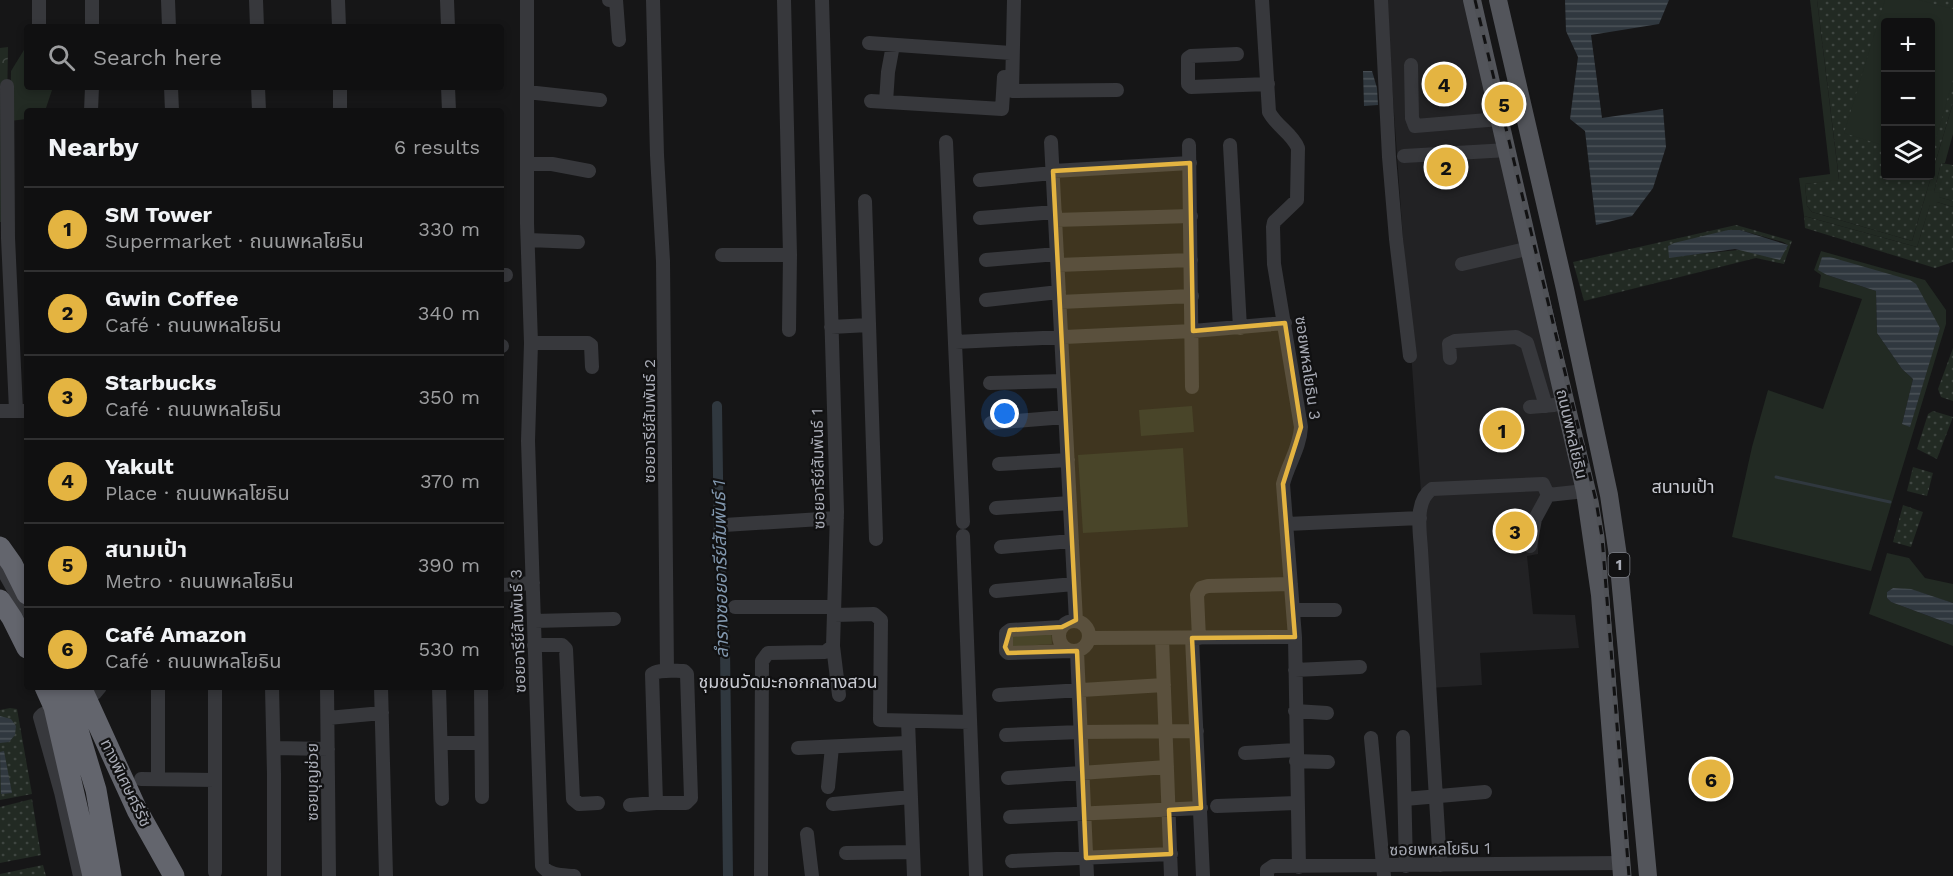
<!DOCTYPE html>
<html lang="en">
<head>
<meta charset="utf-8">
<style>
  :root { --surface:#101011; --page:#1e1e1f; --text:#f1f3f6; --muted:#9c9d9f; --line:#303031; --accent:#e4b441 }
  body { margin:0; font-family:"Work Sans","Noto Sans Thai",sans-serif; background:var(--page); color:var(--text) }
  .controls { position:absolute; right:18px; top:18px; display:grid; overflow:hidden; border-radius:6px; box-shadow:0 3px 9px #0003 }
  .controls button { width:54px; height:54px; display:grid; place-items:center; padding:0; border:0; border-bottom:2px solid var(--line); background:var(--surface); color:var(--text); font:30px sans-serif }
  .you { position:absolute; left:1005px; top:414px; width:21px; height:21px; margin:-15px; border:4px solid #fff; border-radius:50%; background:#1a73e8; box-shadow:0 0 0 9px #1a73e833 }
  .badge { display:grid; place-items:center; width:39px; height:39px; border-radius:50%; background:var(--accent); color:#111; font-size:20px; font-weight:700 }
  .pin { position:absolute; translate:-50% -50%; border:3px solid #fff; box-shadow:0 2px 6px #0006 }
  .list { margin:0; padding:0; list-style:none }
  h2 { display:flex; justify-content:space-between; align-items:center; height:78px; margin:0; padding:0 24px; font-size:26px }
  h2 small { font-size:20px; font-weight:400; color:var(--muted) }
  .list li { display:grid; grid-template-columns:39px 1fr auto; gap:18px; align-items:center; box-sizing:border-box; height:84px; padding:0 24px; border-top:2px solid var(--line) }
  .list b { display:block; font-size:22px; white-space:nowrap }
  .list p { margin:0; font-size:20px; white-space:nowrap; color:var(--muted) }
  .list em { font-size:20px; font-style:normal; color:var(--muted) }
  .icon { flex:none; width:33px; height:33px; fill:none; stroke:currentColor; stroke-width:2; stroke-linecap:round; stroke-linejoin:round }
  .map { position:relative; flex:none; width:1953px; height:876px; overflow:hidden }
  .search { position:absolute; background:var(--surface); box-shadow:0 3px 9px #0003; left:24px; top:24px; width:480px; height:66px; display:flex; align-items:center; gap:15px; box-sizing:border-box; padding:0 21px; border-radius:6px; color:var(--muted); font-size:22px }
  .panel { position:absolute; background:var(--surface); box-shadow:0 3px 9px #0003; left:24px; top:108px; width:480px; height:582px; border-radius:6px }
  .map>svg:first-child { display:block }
  .built { fill:#222224 }
  .grass { fill:url(#grass-dots); fill-rule:evenodd }
  .forest { fill:url(#forest-crowns) }
  .garden { fill:#222a23; fill-rule:evenodd }
  .water { fill:url(#water-rules) }
  .lines { fill:none; stroke-linecap:round; stroke-linejoin:round }
  .stream { stroke:#30383f; stroke-width:3 }
  .canal { stroke:#30383f; stroke-width:10 }
  .minor { stroke:#37383c; stroke-width:14 }
  .major { stroke:#53555b; stroke-width:18 }
  .highway { stroke:#63656d; stroke-width:21 }
  .rail-casing { stroke:#505257; stroke-width:5 }
  .rail { stroke:#111112; stroke-width:3; stroke-dasharray:9; stroke-linecap:butt }
  .highway-bridge { stroke:#63656d; stroke-width:21 }
  .marked { fill:#e4b441; fill-opacity:0.2; stroke:#e4b441; stroke-width:4.5; stroke-linejoin:round }
  .labels { text-anchor:middle; dominant-baseline:central; stroke-width:4.5; stroke-linejoin:round; paint-order:stroke }
  .shield { fill:#111112; stroke:#7b7e85; stroke-width:1.5 }
  .shield-label { font-size:15px; font-weight:bold; fill:#a9acb6 }
  .street-label { font-size:16px; fill:#a9acb6; stroke:#111112 }
  .neighbourhood-label { font-size:18px; fill:#c9cbd3; stroke:#111112 }
  .water-label { font-size:18px; font-style:italic; fill:#8298af; stroke:#111112 }
</style>
</head>
<body>
<div class="map">
<svg width="1953" height="876" viewBox="0 0 1953 876">
  <defs>
    <pattern id="grass-dots" width="8" height="8" patternUnits="userSpaceOnUse" patternTransform="scale(1.5)"><rect width="8" height="8" fill="#222a23"/><path d="M2 2h.1M6 6h.1" fill="none" stroke="#3f4641" stroke-width="1.8" stroke-linecap="round"/></pattern>
    <pattern id="forest-crowns" width="20" height="18" patternUnits="userSpaceOnUse" patternTransform="scale(1.5)"><rect width="20" height="18" fill="#222a23"/><path d="M2 6a3 3 0 1 1 6 0M12 15a3 3 0 1 1 6 0" fill="none" stroke="#3f4641"/></pattern>
    <pattern id="water-rules" width="6" height="5" patternUnits="userSpaceOnUse" patternTransform="scale(1.5)"><rect width="6" height="5" fill="#30383f"/><path d="M0 2.5h6" fill="none" stroke="#4b5258"/></pattern>
  </defs>
  <rect width="100%" height="100%" fill="#161617"/>
  <path class="built" d="M1386,0H1466L1574,478L1577,497H1553L1539,515L1538,554L1527,556L1533,614L1575,615L1579,648L1480,653L1482,685L1428,688L1421,492Z"/>
  <path class="grass" d="M1817,0H1953V103L1912,241L1812,212L1807,206L1805,184L1839,179ZM1886,22H1930V176H1886Z
    M1941,163L1953,165V201L1938,197L1934,192Z
    M1937,202L1953,207V262L1935,268L1805,228L1804,216L1917,247L1930,204Z
    M1736,225L1792,241L1784,264L1756,258L1584,301L1573,262ZM1728,230H1740L1783,242L1788,245L1669,257Z
    M1953,348V401L1941,397L1938,389Z
    M1933,411L1953,417L1937,459L1917,449L1928,414Z
    M1913,467L1933,473L1927,496L1907,491Z
    M1903,505L1923,512L1911,547L1893,542Z
    M10,708L17,709L32,794L0,800V710Z
    M32,799L41,855L0,863V807Z
    M43,865L46,876H0V874Z"/>
  <path class="forest" d="M8,47L5,222H0V48Z"/>
  <path class="garden" d="M1810,0H1817L1839,180L1805,184L1807,206L1812,212L1912,241L1953,103V134L1945,163H1941L1934,192L1940,193L1939,197L1953,201V207L1937,202L1936,206L1930,205L1917,247L1804,216L1799,178L1830,174Z
    M1885,0H1919L1953,9V80L1931,155L1930,22H1886L1885,146L1844,133Z
    M27,45V87H53L45,111H27V119L10,121L11,71Z
    M1821,251L1925,280L1946,310V324L1871,571L1732,537L1752,447L1768,390L1823,409L1862,299L1819,287L1821,275L1814,270ZM1822,257L1940,327L1902,424L1913,379L1902,369L1877,333L1876,291L1827,275Z
    M1192,406L1194,432L1141,436L1139,410Z
    M1183,448L1188,527L1083,533L1078,455Z
    M1887,553L1909,558L1925,578L1953,584V603C1932,597 1914,588 1893,588L1887,592V598L1891,602L1953,625V646L1869,614Z
    M1051,629L1052,644L1005,647L1004,632Z"/>
  <path class="water" d="M1565,0H1669L1659,24L1591,35L1602,118L1663,109L1666,147L1653,188L1632,216L1596,225L1585,131L1570,119L1578,57L1566,31Z
    M1363,71H1372L1377,88L1378,105L1364,106Z
    M1728,230H1740L1788,245L1780,260L1735,249L1669,258L1668,246L1674,243Z
    M1822,257H1830L1910,280L1916,284L1940,328L1910,427L1902,424L1913,379L1902,369L1877,333L1876,291L1827,275L1818,270Z
    M1893,588L1911,589L1953,603V625L1891,602L1887,598V592Z
    M0,716L11,719L16,726L15,735L9,742L0,743Z
    M4,751L12,793L1,794L0,752Z"/>
  <g class="lines">
    <path class="stream" d="M1776,477L1890,502"/>
    <path class="canal" d="M717,406L719,544L725,649L728,876"/>
    <path class="minor" d="M168,0L169,27
      M256,0L257,27
      M338,0L339,27
      M447,0L448,27
      M527,0V223L531,343L528,441L542,866C550,876 562,875 574,876
      M609,0H616L619,40
      M653,0L657,155L663,261L667,671
      M784,0L790,255L789,330
      M1014,0L1012,91L1117,90
      M1262,0L1269,112C1277,127 1292,133 1298,148L1297,200L1274,222L1273,227L1274,264L1301,427C1300,448 1288,464 1283,484L1295,637L1299,867
      M1381,0L1389,157L1396,239L1410,356
      M39,27V0
      M92,27V0
      M869,43L1011,53
      M1237,54L1191,56L1188,58V84L1191,87L1268,84
      M1411,65L1412,118L1415,126L1500,119
      M7,86L8,238L16,410
      M171,87L172,111
      M258,87L259,111
      M340,87V111
      M448,87L449,111
      M527,92L600,100
      M871,101L1002,109L1004,77
      M886,102L888,72L893,45
      M91,111L92,87
      M946,142L963,522
      M1051,142L1076,621
      M1189,145L1192,387
      M1230,145L1240,328
      M1404,156L1508,150
      M527,164H552L589,171
      M1053,171L1190,163
      M980,180L1053,173
      M865,201L876,539
      M980,218L1055,212
      M1055,220L1191,216
      M528,240L578,242
      M722,255H790
      M986,260L1057,254
      M1462,264L1530,248
      M1058,265L1191,260
      M501,275H506
      M986,300L1059,292
      M1060,302L1192,296
      M831,327L869,325
      M955,342L1193,331L1285,323
      M531,343H588L591,345L592,367
      M501,346H502
      M1450,358L1449,344L1455,341L1516,337L1527,343L1546,406
      M990,383L1063,381
      M1530,407L1554,405
      M0,411H27
      M991,423L1065,417
      M999,464L1068,460
      M996,508L1070,503
      M1287,524L1420,518
      M724,525L837,518
      M963,536L976,876
      M1530,546L1535,519L1548,495L1585,491
      M1001,547L1072,541
      M0,565L27,613
      M501,585L533,583
      M996,591L1074,584
      M735,607H833
      M1293,610H1335
      M834,615L874,614L881,620L880,720L970,722
      M1059 636a15 15 0 1 1 30 0a15 15 0 1 1-30 0Z
      M534,621L614,619
      M1062,627L1010,630L1006,633V651L1008,653L1071,651
      M1090,638L1295,637
      M1162,638L1171,876
      M1192,638L1203,876
      M1199,638L1197,595L1201,588L1208,586L1291,584
      M534,645H562L566,649L573,799L579,804L598,803
      M833,646L839,695
      M1077,651L1087,876
      M1295,670L1360,667
      M158,687V778
      M215,687V872
      M272,687L274,774V876
      M327,687L329,876
      M381,687L386,876
      M439,687L442,799
      M481,687L482,797
      M999,695L1164,685
      M81,700L95,693L100,687
      M60,708L43,714L40,717L61,792L80,876
      M1295,711L1327,713
      M328,718L382,713
      M908,721L914,876
      M1006,735L1080,732L1197,731
      M1403,737L1406,866
      M1371,738L1384,876
      M441,743H481
      M274,748L328,749
      M798,748L907,743
      M1245,753L1296,750
      M1296,761L1328,762
      M1008,778L1167,767
      M141,779L215,780
      M828,787L832,747
      M1405,799L1485,792
      M833,804L911,797
      M630,805L656,803L652,674C661,669 673,671 684,671L687,674L691,798L686,803H656
      M1217,806L1296,803
      M1010,817L1201,808
      M807,834L812,876
      M846,853L913,852
      M1012,861L1171,854
      M1440,865L1421,550C1420,531 1414,501 1432,489L1543,484L1548,495
      M761,876L762,661L768,653L825,652L833,646L837,512L822,0
      M1267,876V870L1273,866L1621,863"/>
    <path class="major" d="M1472,0L1585,491L1600,595L1622,876
      M1498,0L1565,289L1609,495L1618,556L1648,876"/>
    <path class="highway" d="M0,600L12,618L27,648"/>
    <defs>
      <path id="rail" d="M1475,0L1596,501L1602,537L1629,876"/>
    </defs>
    <use href="#rail" class="rail-casing"/>
    <use href="#rail" class="rail"/>
    <path class="highway-bridge" d="M0,547L12,564L27,594
      M45,687L54,707L93,876
      M65,687L96,790L111,876
      M81,687L137,810L174,876"/>
  </g>
  <path class="marked" d="M1190,163L1193,331L1285,323L1301,427L1283,484L1295,637L1192,638L1201,808L1169,810L1171,854L1086,858L1077,651L1008,653L1005,647L1010,630L1062,627L1076,620L1053,171Z"/>
  <g class="labels">
    <rect class="shield" x="1608.5" y="553" width="21" height="24" rx="4.5"/>
    <g class="shield-label">
      <text x="1619" y="565">1</text>
    </g>
    <g class="street-label">
      <text transform="translate(1308 368) rotate(82)">ซอยพหลโยธิน 3</text>
      <text transform="translate(649 421) rotate(-90)">ซอยอารีย์สัมพันธ์ 2</text>
      <text transform="translate(1572 434) rotate(77)">ถนนพหลโยธิน</text>
      <text transform="translate(818 469) rotate(-91)">ซอยอารีย์สัมพันธ์ 1</text>
      <text transform="translate(518 631) rotate(-92)">ซอยอารีย์สัมพันธ์ 3</text>
      <text transform="translate(312 782) rotate(-90)">ซอยบุญช่วย</text>
      <text transform="translate(126 783) rotate(64)">ทางพิเศษศรีรัช</text>
      <text transform="translate(1440 849) rotate(-1)">ซอยพหลโยธิน 1</text>
    </g>
    <g class="neighbourhood-label">
      <text x="1683" y="486">สนามเป้า</text>
      <text x="788" y="681">ชุมชนวัดมะกอกกลางสวน</text>
    </g>
    <g class="water-label">
      <text transform="translate(720 569) rotate(-91)">ลำรางซอยอารีย์สัมพันธ์ 1</text>
    </g>
  </g>
</svg>
<div class="controls">
<button>+</button>
<button>−</button>
<button><svg class="icon" aria-label="layers" viewBox="0 0 24 24"><path d="M12 4l9 5-9 5-9-5zM3 14l9 5 9-5"/></svg></button>
</div>
<div class="you"></div>
<div class="pin badge" style="left:1502px;top:430px">1</div>
<div class="pin badge" style="left:1446px;top:167px">2</div>
<div class="pin badge" style="left:1515px;top:531px">3</div>
<div class="pin badge" style="left:1444px;top:84px">4</div>
<div class="pin badge" style="left:1504px;top:104px">5</div>
<div class="pin badge" style="left:1711px;top:779px">6</div>
<div class="search"><svg class="icon" aria-label="search" viewBox="0 0 24 24"><circle cx="10" cy="10" r="6"/><path d="M15 15l6 6"/></svg>Search here</div>
<section class="panel">
<h2>Nearby<small>6 results</small></h2>
<ul class="list">
<li><span class="badge">1</span><div><b>SM Tower</b><p>Supermarket · ถนนพหลโยธิน</p></div><em>330 m</em></li>
<li><span class="badge">2</span><div><b>Gwin Coffee</b><p>Café · ถนนพหลโยธิน</p></div><em>340 m</em></li>
<li><span class="badge">3</span><div><b>Starbucks</b><p>Café · ถนนพหลโยธิน</p></div><em>350 m</em></li>
<li><span class="badge">4</span><div><b>Yakult</b><p>Place · ถนนพหลโยธิน</p></div><em>370 m</em></li>
<li><span class="badge">5</span><div><b>สนามเป้า</b><p>Metro · ถนนพหลโยธิน</p></div><em>390 m</em></li>
<li><span class="badge">6</span><div><b>Café Amazon</b><p>Café · ถนนพหลโยธิน</p></div><em>530 m</em></li>
</ul>
</section>
</div>
</body>
</html>
